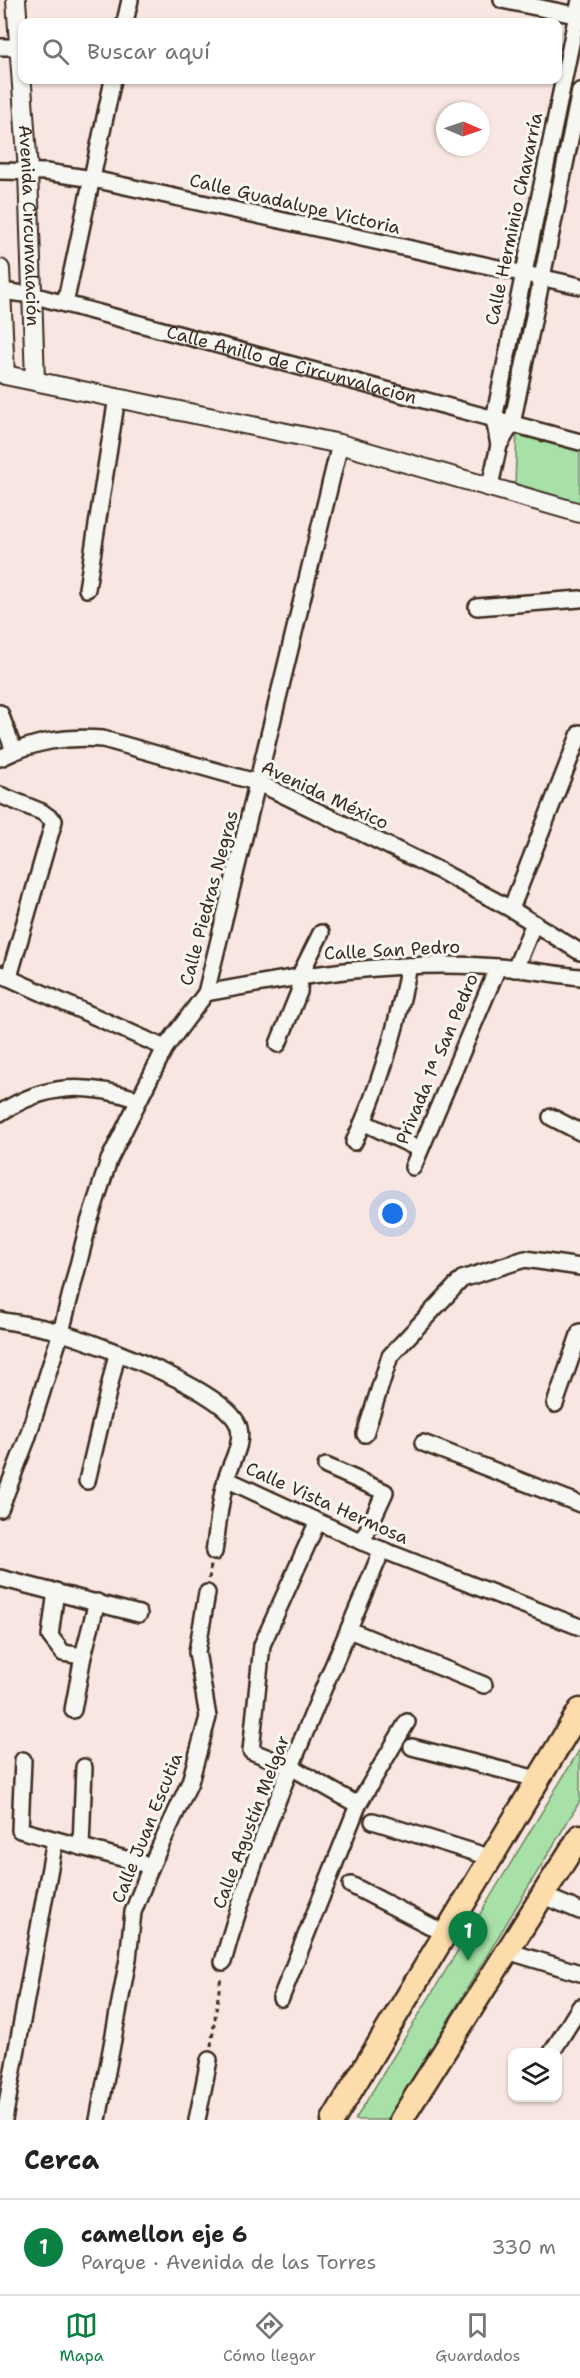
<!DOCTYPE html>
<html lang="es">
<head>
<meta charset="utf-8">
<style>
  :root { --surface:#fff; --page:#f6f6f6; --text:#222; --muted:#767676; --line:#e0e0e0; --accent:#0b8043 }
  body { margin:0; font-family:"Shantell Sans",sans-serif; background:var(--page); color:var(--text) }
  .controls { position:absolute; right:18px; bottom:18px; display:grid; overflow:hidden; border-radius:12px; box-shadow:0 2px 4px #0004 }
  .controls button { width:54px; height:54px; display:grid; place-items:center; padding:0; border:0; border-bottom:2px solid var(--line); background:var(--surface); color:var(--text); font:30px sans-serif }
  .compass { position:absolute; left:436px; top:102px; width:54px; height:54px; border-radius:50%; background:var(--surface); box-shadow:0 2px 4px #0004; rotate:92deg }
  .you { position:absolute; left:393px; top:1214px; width:21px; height:21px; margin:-15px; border:4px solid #fff; border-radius:50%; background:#1a73e8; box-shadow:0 0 0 9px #1a73e833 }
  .badge { display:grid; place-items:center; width:39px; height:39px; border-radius:50%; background:var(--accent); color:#fff; font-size:20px; font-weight:700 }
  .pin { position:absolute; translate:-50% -50px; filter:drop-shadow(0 2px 3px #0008) }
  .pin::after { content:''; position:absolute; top:32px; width:21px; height:18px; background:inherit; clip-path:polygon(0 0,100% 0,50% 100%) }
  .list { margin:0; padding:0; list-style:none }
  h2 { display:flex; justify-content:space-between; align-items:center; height:78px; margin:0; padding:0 24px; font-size:26px }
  h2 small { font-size:20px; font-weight:400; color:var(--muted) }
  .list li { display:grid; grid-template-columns:39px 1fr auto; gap:18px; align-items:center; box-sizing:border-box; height:96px; padding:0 24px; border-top:2px solid var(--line) }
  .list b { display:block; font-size:22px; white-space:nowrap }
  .list p { margin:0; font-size:20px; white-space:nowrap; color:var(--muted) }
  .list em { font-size:20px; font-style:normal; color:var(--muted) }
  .icon { flex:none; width:33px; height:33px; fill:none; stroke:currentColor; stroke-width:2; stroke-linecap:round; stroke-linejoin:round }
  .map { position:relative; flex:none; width:580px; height:2120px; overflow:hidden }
  .search { position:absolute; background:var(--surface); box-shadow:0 2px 4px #0004; left:18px; right:18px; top:18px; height:66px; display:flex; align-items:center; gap:15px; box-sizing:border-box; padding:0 21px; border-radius:12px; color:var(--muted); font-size:22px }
  .sheet { height:174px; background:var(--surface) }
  nav { display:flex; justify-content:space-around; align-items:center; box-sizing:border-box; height:84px; border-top:2px solid var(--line); background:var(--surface); font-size:16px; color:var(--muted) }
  nav a { display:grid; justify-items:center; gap:3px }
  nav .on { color:var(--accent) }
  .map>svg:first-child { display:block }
  .green { fill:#a7e1a7; stroke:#718662; stroke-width:1.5 }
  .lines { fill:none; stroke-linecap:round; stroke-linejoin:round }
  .minor-casing { stroke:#3b2a1e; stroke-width:20 }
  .tertiary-casing { stroke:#3b2a1e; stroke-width:22 }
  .primary-casing { stroke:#3b2a1e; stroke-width:27 }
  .path { stroke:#3b2a1e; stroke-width:3; stroke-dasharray:4.5 4.5; stroke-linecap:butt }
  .minor { stroke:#f6f6f2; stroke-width:15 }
  .tertiary { stroke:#f6f6f2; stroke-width:18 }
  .primary { stroke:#fddcac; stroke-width:22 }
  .labels { text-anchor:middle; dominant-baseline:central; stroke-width:6; stroke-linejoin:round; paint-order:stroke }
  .street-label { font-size:18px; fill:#3b2a1e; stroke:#f6f6f2 }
</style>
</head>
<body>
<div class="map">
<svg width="580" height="2120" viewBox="0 0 580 2120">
  <rect width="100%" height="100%" fill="#f8e6e2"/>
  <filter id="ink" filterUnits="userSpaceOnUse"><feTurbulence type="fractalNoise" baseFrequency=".0167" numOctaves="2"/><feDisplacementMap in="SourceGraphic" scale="12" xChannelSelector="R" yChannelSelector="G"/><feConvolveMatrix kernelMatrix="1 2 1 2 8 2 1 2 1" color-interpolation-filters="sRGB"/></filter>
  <g filter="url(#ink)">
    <path class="green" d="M517,427L580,445V505L515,488Z
      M580,1749V1801L388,2120H355Z"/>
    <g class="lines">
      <defs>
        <g id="minor">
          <path d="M502,0L580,16"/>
          <path d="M125,22L130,0"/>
          <path d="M0,47H18"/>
          <path d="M0,171L46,172L93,179L580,286"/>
          <path id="s1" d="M1,291L32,295L580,442"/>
          <path d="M65,304L113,80"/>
          <path d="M499,445L494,419L580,0"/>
          <path d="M490,486L499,445L512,424L580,91"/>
          <path d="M87,589L117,397"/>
          <path d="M477,607L580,599"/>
          <path d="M0,713L14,751"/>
          <path d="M0,758C34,741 66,736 103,739L259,783L440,871L511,909L580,952"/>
          <path d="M0,795L42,812L54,821L9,977"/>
          <path d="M511,909L580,733"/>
          <path d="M515,969L534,923"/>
          <path d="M0,974L165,1048"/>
          <path d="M206,993C302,975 400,959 498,967C525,969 553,974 580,977"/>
          <path d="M278,1044L299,992L300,975L321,933"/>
          <path d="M0,1113C47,1083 86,1083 137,1099"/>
          <path d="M551,1117L580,1132"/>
          <path d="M363,1122L419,1149"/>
          <path d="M354,1142C380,1087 397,1026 409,966"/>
          <path d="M413,1167L498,967"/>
          <path d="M0,1320C20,1324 43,1326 62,1333C98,1344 231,1392 239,1428C243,1446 230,1463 226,1480C219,1503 218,1528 214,1552"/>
          <path d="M555,1404L580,1332"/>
          <path d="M365,1434L390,1356L462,1279L525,1259L580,1267"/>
          <path d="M423,1443L580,1504"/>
          <path d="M326,1466L385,1492L362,1542"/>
          <path d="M226,1479L362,1542L580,1627"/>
          <path d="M87,1481L117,1354"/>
          <path d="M0,1509L27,1439L61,1332L89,1222L109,1160L165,1048L206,993L340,444"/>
          <path d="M317,1523L262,1645L251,1751L291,1767L358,1805"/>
          <path d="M0,1578L139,1614"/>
          <path d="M56,1591L50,1636L63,1653L83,1656L73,1710"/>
          <path d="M349,1630L484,1685"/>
          <path d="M83,1656L97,1602"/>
          <path d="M412,1747L537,1779"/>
          <path d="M23,1760L20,1830L151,1866"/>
          <path d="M373,1821L489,1857"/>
          <path d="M81,1847L84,1767"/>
          <path d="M351,1885L444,1933"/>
          <path d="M542,1895L580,1911"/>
          <path d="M507,1951L580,1973"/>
          <path d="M223,1962C262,1820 326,1686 382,1550"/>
          <path d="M281,1998L358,1805L407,1722"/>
          <path d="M552,2052L580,2007"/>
          <path d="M4,2120L55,1840"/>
          <path d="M98,2120L128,1959L133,1912L151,1866L190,1782L208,1717L197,1652L207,1593"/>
          <path d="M197,2120L209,2060"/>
        </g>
        <g id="tertiary">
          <path id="s2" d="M16,0L28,171L35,381"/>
          <path d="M0,269L5,375L340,444L580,513"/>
        </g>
        <path id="primary" d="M333,2120L580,1710
          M401,2120L580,1836"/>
      </defs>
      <use href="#minor" class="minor-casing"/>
      <use href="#tertiary" class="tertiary-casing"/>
      <use href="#primary" class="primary-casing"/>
      <path class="path" d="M209,1579L211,1565
        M211,2046L221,1976"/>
      <use href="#minor" class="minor"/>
      <use href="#tertiary" class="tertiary"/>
      <use href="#primary" class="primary"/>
    </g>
  </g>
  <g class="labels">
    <g class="street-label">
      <text transform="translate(295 204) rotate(13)">Calle Guadalupe Victoria</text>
      <text transform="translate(514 219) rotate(-78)">Calle Herminio Chavarría</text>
      <text stroke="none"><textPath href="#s2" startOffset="226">Avenida Circunvalación</textPath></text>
      <text stroke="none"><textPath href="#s1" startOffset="300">Calle Anillo de Circunvalación</textPath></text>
      <text transform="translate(325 795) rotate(25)">Avenida México</text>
      <text transform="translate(209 898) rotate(-75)">Calle Piedras Negras</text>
      <text transform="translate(392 950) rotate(-3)">Calle San Pedro</text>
      <text transform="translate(437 1059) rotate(-67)">Privada 1ª San Pedro</text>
      <text transform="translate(327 1503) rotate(24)">Calle Vista Hermosa</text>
      <text transform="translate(251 1822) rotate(-69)">Calle Agustín Melgar</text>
      <text transform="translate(147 1828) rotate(-68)">Calle Juan Escutia</text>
    </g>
  </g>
</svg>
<div class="controls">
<button><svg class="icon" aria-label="layers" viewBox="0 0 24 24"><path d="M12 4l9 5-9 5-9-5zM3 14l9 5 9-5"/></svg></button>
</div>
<svg class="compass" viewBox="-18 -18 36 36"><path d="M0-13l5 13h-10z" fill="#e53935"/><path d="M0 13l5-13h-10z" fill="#767676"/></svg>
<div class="you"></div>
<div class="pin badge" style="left:468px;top:1961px">1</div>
<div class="search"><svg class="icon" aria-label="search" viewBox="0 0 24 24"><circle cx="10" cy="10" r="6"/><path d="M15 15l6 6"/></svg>Buscar aquí</div>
</div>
<section class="sheet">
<h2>Cerca<small></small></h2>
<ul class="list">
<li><span class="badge">1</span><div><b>camellon eje 6</b><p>Parque · Avenida de las Torres</p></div><em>330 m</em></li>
</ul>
</section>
<nav>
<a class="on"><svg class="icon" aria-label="map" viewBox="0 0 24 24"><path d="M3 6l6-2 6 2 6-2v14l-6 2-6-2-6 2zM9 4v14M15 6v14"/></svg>Mapa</a>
<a><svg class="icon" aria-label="directions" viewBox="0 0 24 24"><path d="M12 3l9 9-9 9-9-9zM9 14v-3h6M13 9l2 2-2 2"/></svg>Cómo llegar</a>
<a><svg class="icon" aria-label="saved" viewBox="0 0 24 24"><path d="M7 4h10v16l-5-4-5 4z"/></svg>Guardados</a>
</nav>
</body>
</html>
